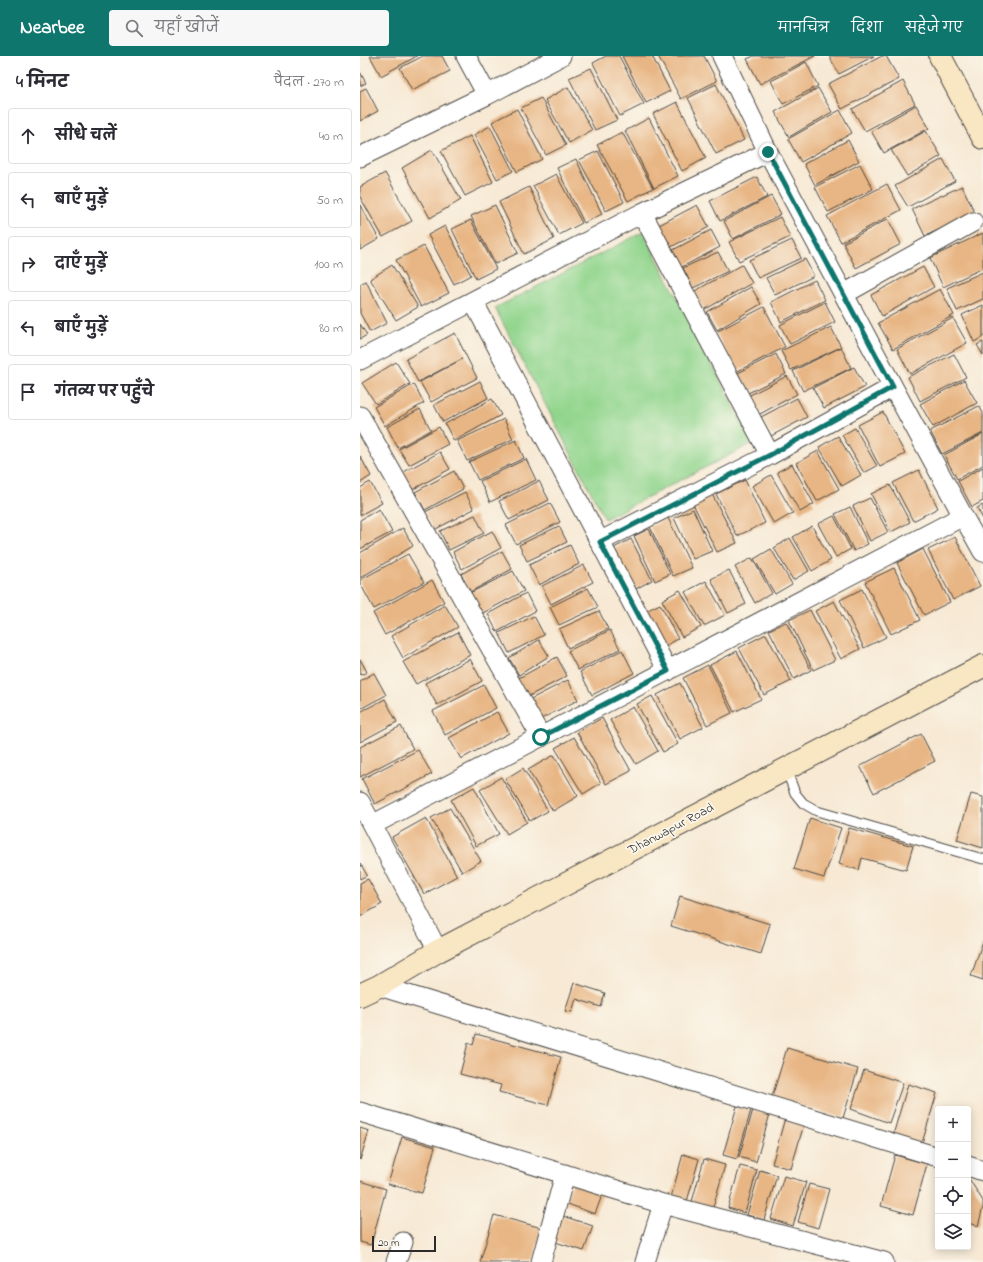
<!DOCTYPE html>
<html lang="hi">
<head>
<meta charset="utf-8">
<style>
  :root { --surface:#fff; --page:#f7f7f7; --text:#2b2b33; --muted:#7c7c81; --line:#e1e1e2; --accent:#0f766e }
  body { margin:0; font-family:"Indie Flower","Playpen Sans Deva",sans-serif; background:var(--page); color:var(--text) }
  .controls { position:absolute; right:12px; bottom:12px; display:grid; overflow:hidden; border-radius:4px; box-shadow:0 2px 10px #0003 }
  .controls button { width:36px; height:36px; display:grid; place-items:center; padding:0; border:0; border-bottom:1px solid var(--line); background:var(--surface); color:var(--text); font:20px sans-serif }
  .scale { position:absolute; left:12px; bottom:10px; width:64px; box-sizing:border-box; padding-left:4px; border:2px solid #2b2b2b; border-top:0; font-size:11px; line-height:14px; white-space:nowrap; color:#2b2b2b; -webkit-text-stroke:3px #fbf7ec; paint-order:stroke }
  .stop { position:absolute; width:12px; height:12px; margin:-9px; border:3px solid #0f766e; border-radius:50%; background:#fff }
  .stop.end { background:#0f766e; border-color:#fff; box-shadow:0 1px 4px #0008 }
  .list { margin:0; padding:0; list-style:none }
  h2 { display:flex; justify-content:space-between; align-items:center; height:52px; margin:0; padding:0 16px; font-size:17px }
  h2 small { font-size:13px; font-weight:400; color:var(--muted) }
  .list li { display:grid; grid-template-columns:26px 1fr auto; gap:12px; align-items:center; box-sizing:border-box; height:56px; margin:0 8px 8px; padding:0 8px; border:1px solid var(--line); border-radius:4px }
  .list b { display:block; font-size:15px; white-space:nowrap }
  .list em { font-size:13px; font-style:normal; color:var(--muted) }
  .icon { flex:none; width:22px; height:22px; fill:none; stroke:currentColor; stroke-width:2; stroke-linecap:round; stroke-linejoin:round }
  .map { position:relative; flex:none; width:623px; height:1206px; overflow:hidden }
  header { display:flex; align-items:center; gap:24px; box-sizing:border-box; height:56px; padding:0 20px; background:var(--accent); color:#fff }
  header strong { font-size:19px }
  nav { display:flex; gap:22px; margin-inline-start:auto; font-size:14px }
  .search { width:280px; height:36px; background:var(--page); display:flex; align-items:center; gap:10px; box-sizing:border-box; padding:0 14px; border-radius:4px; color:var(--muted); font-size:15px }
  main { display:flex }
  aside { flex:1; background:var(--surface) }
  .map>svg:first-child { display:block }
  .green { fill:#91d58d; stroke:#5e805c }
  .building { fill:#e8b684 }
  .lines { fill:none; stroke-linecap:round; stroke-linejoin:round }
  .lane-casing { stroke:#4a4844; stroke-width:11 }
  .street-casing { stroke:#4a4844; stroke-width:21 }
  .secondary-casing { stroke:#4a4844; stroke-width:24 }
  .lane { stroke:#fff; stroke-width:9 }
  .street { stroke:#fff; stroke-width:19 }
  .secondary { stroke:#f9e7c3; stroke-width:22 }
  .route { stroke:#0f766e; stroke-width:5 }
  .labels { text-anchor:middle; dominant-baseline:central; stroke-width:3.5; stroke-linejoin:round; paint-order:stroke }
  .street-label { font-size:13px; fill:#2b2b2b; stroke:#fbf7ec }
</style>
</head>
<body>
<header>
<strong>Nearbee</strong>
<div class="search"><svg class="icon" aria-label="search" viewBox="0 0 24 24"><circle cx="10" cy="10" r="6"/><path d="M15 15l6 6"/></svg>यहाँ खोजें</div>
<nav><a>मानचित्र</a><a>दिशा</a><a>सहेजे गए</a></nav>
</header>
<main>
<aside>
<h2>4 मिनट<small>पैदल · 270 m</small></h2>
<ul class="list">
<li><svg class="icon" aria-label="ahead" viewBox="0 0 24 24"><path d="M12 20V5M6 11l6-6 6 6"/></svg><div><b>सीधे चलें</b></div><em>40 m</em></li>
<li><svg class="icon" aria-label="left" viewBox="0 0 24 24"><path d="M17 20v-9H6M10 6l-5 5 5 5"/></svg><div><b>बाएँ मुड़ें</b></div><em>50 m</em></li>
<li><svg class="icon" aria-label="right" viewBox="0 0 24 24"><path d="M7 20v-9h11M14 6l5 5-5 5"/></svg><div><b>दाएँ मुड़ें</b></div><em>100 m</em></li>
<li><svg class="icon" aria-label="left" viewBox="0 0 24 24"><path d="M17 20v-9H6M10 6l-5 5 5 5"/></svg><div><b>बाएँ मुड़ें</b></div><em>80 m</em></li>
<li><svg class="icon" aria-label="arrive" viewBox="0 0 24 24"><path d="M6 21V4h12l-3 4 3 4H6"/></svg><div><b>गंतव्य पर पहुँचे</b></div></li>
</ul>
</aside>
<div class="map">
<svg width="623" height="1206" viewBox="0 0 623 1206">
  <rect width="100%" height="100%" fill="#fbf7ec"/>
  <filter id="ink" filterUnits="userSpaceOnUse"><feTurbulence type="fractalNoise" baseFrequency=".025" numOctaves="2"/><feDisplacementMap in="SourceGraphic" scale="8" xChannelSelector="R" yChannelSelector="G"/><feConvolveMatrix kernelMatrix="1 2 1 2 8 2 1 2 1" color-interpolation-filters="sRGB"/></filter>
  <filter id="wash" filterUnits="userSpaceOnUse"><feTurbulence type="fractalNoise" baseFrequency=".012" numOctaves="4" result="noise"/><feDisplacementMap in="SourceGraphic" scale="16" xChannelSelector="R" yChannelSelector="G"/><feGaussianBlur stdDeviation="0.9" result="paint"/><feColorMatrix in="noise" values="0 0 0 0 0 0 0 0 0 0 0 0 0 0 0 0 0 1.4 0 .05"/><feComposite in="paint" operator="in"/></filter>
  <g filter="url(#wash)">
    <rect width="100%" height="100%" fill="#f7e9d4"/>
    <path class="green" d="M283,176L393,387L245,463L135,252Z"/>
    <g id="blocks">
      <path class="building" d="M10,0H57L21,20Z
        M63,0H82L90,15L52,34L40,12Z
        M246,0H259L284,48L260,60L233,7Z
        M262,0H292L310,35L286,47Z
        M298,0H344L357,25L321,43Z
        M394,0H455L400,28L387,3Z
        M469,0H514L479,18Z
        M522,0H526L539,23L482,53L468,28Z
        M446,6L458,30L423,48L411,25Z
        M231,12L257,64L235,74L209,22Z
        M0,16L6,27L0,30Z
        M543,25L555,48L505,75L492,53Z
        M356,28L384,84L356,98L328,42Z
        M208,31L232,74L209,87L185,44Z
        M6,32L18,55L0,65V35Z
        M458,32L472,56L429,81L415,56Z
        M181,42L206,89L186,99L161,52Z
        M317,46L346,102L322,115L293,58Z
        M556,49L569,72L524,97L511,75Z
        M157,53L182,103L157,116L132,66Z
        M480,54L492,77L441,106L428,83Z
        M289,62L318,120L294,132L265,75Z
        M130,70L153,115L137,123L114,79Z
        M566,75L581,100L547,120L531,94Z
        M262,76L293,132L268,145L237,89Z
        M110,80L133,126L105,140L81,95Z
        M488,84L499,105L455,129L444,108Z
        M72,94L101,144L70,162L42,112Z
        M238,95L264,146L246,155L219,104Z
        M216,103L242,158L224,167L197,112Z
        M583,103L595,125L548,151L535,130Z
        M500,108L513,133L468,156L455,131Z
        M25,117L52,165L23,181L0,141V131Z
        M196,118L222,167L199,179L173,130Z
        M397,121L407,141L360,165L350,145Z
        M527,128L541,154L481,186L467,160Z
        M602,130L615,157L565,180L552,153Z
        M169,131L194,183L164,198L139,146Z
        M411,140L421,158L373,183L364,165Z
        M0,149L19,183L0,194Z
        M135,149L158,197L135,208L111,160Z
        M337,149L349,171L311,191L299,169Z
        M420,161L430,181L379,205L369,186Z
        M528,163L541,188L496,212L483,187Z
        M111,164L136,213L116,223L92,173Z
        M85,170L111,219L94,228L68,179Z
        M351,174L360,191L320,212L311,195Z
        M623,177V212L583,231L570,202Z
        M432,184L441,202L398,222L389,204Z
        M64,190L89,237L61,251L36,204Z
        M358,196L368,215L333,232L323,212Z
        M445,203L454,220L415,239L406,222Z
        M32,209L58,251L36,264L10,223Z
        M382,209L392,227L344,254L333,236Z
        M563,211L574,231L522,260L511,239Z
        M623,216V243L597,255L587,232Z
        M455,224L465,244L421,266L411,246Z
        M6,225L27,267L10,276L0,257V228Z
        M391,231L401,248L357,274L347,256Z
        M580,233L594,259L533,293L518,267Z
        M465,246L475,266L430,288L420,269Z
        M623,249V281L614,286L602,259Z
        M404,251L425,291L376,316L356,276Z
        M593,262L607,287L550,318L537,293Z
        M0,268L7,279L0,283Z
        M471,271L481,291L431,314L421,295Z
        M95,277L117,322L71,346L60,326L102,303L58,326L46,303Z
        M623,286V299L617,289Z
        M481,291L491,312L443,335L433,315Z
        M416,298L426,318L388,337L378,317Z
        M594,298L606,321L560,345L548,321Z
        M36,306L50,328L16,348L2,327Z
        M494,311L505,331L464,352L453,332Z
        M427,320L437,338L398,359L388,340Z
        M604,324L617,347L573,371L560,348Z
        M120,325L128,342L83,366L74,349Z
        M54,328L64,347L25,370L14,351Z
        M437,342L447,361L411,380L401,361Z
        M132,343L141,359L94,385L85,368Z
        M619,350L623,357V377L582,398L570,375Z
        M60,353L71,374L38,392L27,371Z
        M523,356L545,398L520,411L498,369Z
        M144,363L153,383L107,405L97,385Z
        M79,371L88,388L49,409L39,393Z
        M495,372L517,410L504,417L482,379Z
        M623,378V409L597,423L584,399Z
        M478,380L501,419L482,430L459,391Z
        M156,384L164,402L118,424L109,406Z
        M458,395L479,433L457,445L436,407Z
        M80,396L90,413L52,434L42,417Z
        M0,400L11,420L0,427Z
        M166,403L176,424L130,446L120,425Z
        M432,408L454,448L440,456L417,416Z
        M623,411V445L612,451L598,425Z
        M559,414L578,452L553,465L533,427Z
        M94,415L103,433L65,454L55,436Z
        M411,419L433,457L414,468L392,430Z
        M385,424L405,467L377,480L356,438Z
        M179,425L189,444L149,464L139,445Z
        M10,426L22,447L0,459V432Z
        M530,429L550,466L531,476L511,438Z
        M105,436L114,453L74,474L65,456Z
        M352,438L377,487L357,496L333,448Z
        M510,442L528,476L510,485L493,450Z
        M190,447L200,466L156,488L146,469Z
        M623,449V463L617,452Z
        M490,451L508,488L494,495L475,458Z
        M19,453L32,476L0,493V464Z
        M333,453L352,495L333,503L314,462Z
        M115,459L124,477L89,494L80,475Z
        M474,460L491,493L476,501L458,468Z
        M308,462L332,512L313,520L290,471Z
        M199,470L207,486L167,505L159,489Z
        M452,470L471,504L452,515L433,481Z
        M43,472L53,490L0,522V497Z
        M289,473L310,518L295,525L274,480Z
        M132,475L141,492L102,513L93,496Z
        M595,481L620,530L593,544L568,494Z
        M430,482L449,515L433,524L414,492Z
        M271,483L292,524L274,534L252,493Z
        M210,489L219,508L179,529L169,509Z
        M411,493L432,528L415,538L394,503Z
        M563,493L590,546L564,559L537,507Z
        M142,495L152,513L110,536L101,518Z
        M48,498L64,526L14,553L0,527V524Z
        M392,502L412,537L395,547L375,511Z
        M224,509L233,526L191,548L182,530Z
        M534,512L560,564L531,578L505,526Z
        M369,514L386,548L368,557L351,523Z
        M153,515L164,535L121,558L110,537Z
        M72,524L84,546L25,579L13,557Z
        M346,525L365,559L344,570L325,536Z
        M228,532L238,551L199,569L190,551Z
        M502,533L526,581L504,592L480,544Z
        M320,534L341,571L322,581L302,544Z
        M166,537L175,555L137,576L128,558Z
        M474,545L500,593L481,603L455,555Z
        M300,548L318,583L305,590L286,555Z
        M85,549L98,571L43,602L31,580Z
        M450,554L475,604L453,614L429,564Z
        M239,555L248,573L208,592L199,573Z
        M174,560L184,579L149,597L139,577Z
        M426,566L451,614L434,623L409,574Z
        M250,574L260,593L218,614L208,595Z
        M98,576L110,599L56,628L43,606Z
        M406,578L431,625L404,639L379,592Z
        M179,584L189,600L159,619L149,602Z
        M262,594L274,617L232,639L220,616Z
        M377,595L401,643L374,656L350,609Z
        M197,601L207,620L167,641L157,623Z
        M0,603L7,616L0,619Z
        M110,603L122,625L77,649L65,627Z
        M348,609L372,657L347,669L323,622Z
        M14,617L26,639L0,653V625Z
        M208,624L218,644L177,665L167,645Z
        M320,627L343,671L320,683L297,639Z
        M124,629L136,652L85,679L73,655Z
        M292,640L318,688L303,696L277,648Z
        M25,643L37,666L0,686V656Z
        M273,651L298,695L276,708L250,664Z
        M137,656L149,677L101,703L89,682Z
        M242,662L271,715L246,728L217,676Z
        M41,670L53,693L0,721V691Z
        M561,678L575,705L514,737L500,710Z
        M214,681L241,727L223,738L195,692Z
        M58,694L72,718L15,748L2,723Z
        M194,699L218,740L193,755L168,714Z
        M163,712L188,755L170,765L145,723Z
        M141,721L167,766L147,778L120,734Z
        M114,731L139,778L116,790L91,744Z
        M611,738L623,741V792L597,784Z
        M90,752L121,805L102,816L71,762Z
        M66,762L97,820L64,838L32,781Z
        M450,762L481,772L464,822L434,813Z
        M489,772L553,790L546,814L502,802L499,814L479,808Z
        M0,807L7,819L0,823Z
        M8,823L22,848L0,861V827Z
        M320,840L410,868L401,898L311,870Z
        M623,885V924L611,920Z
        M214,927L245,937L241,951L216,943L212,956L205,955Z
        M116,978L201,1001L188,1049L139,1036L141,1029L100,1018L108,987L113,989Z
        M427,992L498,1013L483,1062L412,1041Z
        M504,1014L543,1027L529,1067L491,1053Z
        M548,1028L577,1037L562,1087L533,1079Z
        M377,1050L391,1054L377,1103L363,1099Z
        M393,1054L410,1058L396,1106L379,1101Z
        M425,1062L444,1068L431,1113L412,1108Z
        M0,1072L9,1075L0,1104Z
        M42,1081L75,1091L62,1137L28,1128Z
        M323,1098L339,1103L326,1149L310,1145Z
        M535,1099L567,1108L553,1159L521,1150Z
        M344,1103L365,1109L352,1155L331,1149Z
        M380,1110L397,1114L385,1157L368,1152Z
        M400,1114L417,1119L404,1164L387,1159Z
        M424,1120L446,1126L433,1170L411,1163Z
        M608,1121L623,1145V1151L618,1170L608,1167Z
        M214,1123L244,1134L235,1158L205,1147Z
        M0,1125L26,1133L11,1189L0,1186Z
        M449,1128L469,1133L458,1172L438,1166Z
        M134,1159L182,1172L173,1206H120Z
        M200,1159L233,1170L224,1195L192,1185Z"/>
    </g>
  </g>
  <g filter="url(#ink)">
    <use href="#blocks" fill-opacity="0" stroke="#4a4844" stroke-width="1"/>
    <g class="lines">
      <defs>
        <path id="lane" d="M426,713L435,737L443,747L457,755L623,803"/>
        <path id="street" d="M106,0L127,39
          M362,0L408,96L533,331L603,460L623,496
          M0,101L127,39L201,0
          M282,157L410,399
          M484,238L613,166
          M113,245L308,615
          M0,304L282,157L408,96
          M0,360L181,681
          M241,485L410,399L533,331
          M0,746L78,895
          M12,769L603,460
          M19,930L578,1101
          M0,1056L303,1148L524,1206
          M608,1110L623,1115
          M36,1206L43,1186
          M181,1206L205,1118
          M285,1206L303,1148"/>
        <path id="secondary" d="M580,0L623,82
          M0,939L19,930L78,895L623,610"/>
      </defs>
      <use href="#lane" class="lane-casing"/>
      <use href="#street" class="street-casing"/>
      <use href="#secondary" class="secondary-casing"/>
      <use href="#lane" class="lane"/>
      <use href="#street" class="street"/>
      <use href="#secondary" class="secondary"/>
    </g>
  </g>
  <g class="lines" filter="url(#ink)">
    <path class="route" d="M181,681L308,615L240,486L410,399L533,331L408,96"/>
  </g>
  <g class="labels">
    <g class="street-label">
      <text transform="translate(311 773) rotate(-28)">Dhanwapur Road</text>
    </g>
  </g>
</svg>
<div class="controls">
<button>+</button>
<button>−</button>
<button><svg class="icon" aria-label="locate" viewBox="0 0 24 24"><circle cx="12" cy="12" r="6"/><path d="M12 2v4M12 18v4M2 12h4M18 12h4"/></svg></button>
<button><svg class="icon" aria-label="layers" viewBox="0 0 24 24"><path d="M12 4l9 5-9 5-9-5zM3 14l9 5 9-5"/></svg></button>
</div>
<div class="scale">20 m</div>
<div class="stop" style="left:181px;top:681px"></div>
<div class="stop end" style="left:408px;top:96px"></div>
</div>
</main>
</body>
</html>
